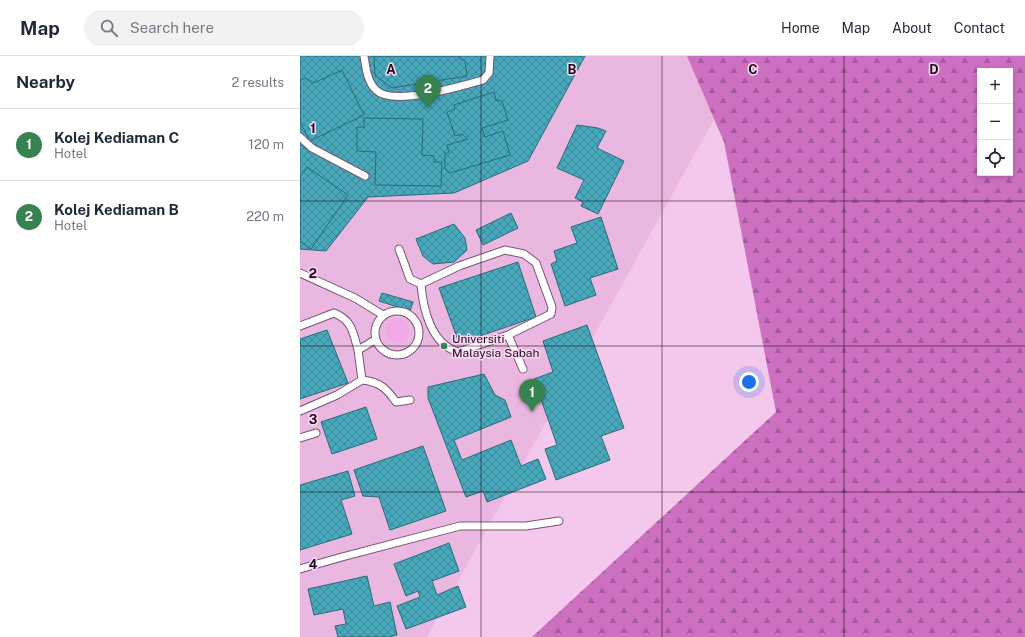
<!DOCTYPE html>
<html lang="en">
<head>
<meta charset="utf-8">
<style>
  :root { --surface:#fff; --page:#f2f2f3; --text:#1f2937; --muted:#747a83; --line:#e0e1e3; --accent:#368251 }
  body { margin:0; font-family:"Public Sans",sans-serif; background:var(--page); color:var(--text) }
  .controls { position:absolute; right:12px; top:12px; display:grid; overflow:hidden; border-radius:0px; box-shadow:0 2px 6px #0003 }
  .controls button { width:36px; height:36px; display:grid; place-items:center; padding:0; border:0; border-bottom:1px solid var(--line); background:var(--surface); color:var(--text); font:20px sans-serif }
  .you { position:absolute; left:449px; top:326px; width:14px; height:14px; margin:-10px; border:3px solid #fff; border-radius:50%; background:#1a73e8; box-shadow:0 0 0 6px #1a73e833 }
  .badge { display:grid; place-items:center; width:26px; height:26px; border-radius:50%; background:var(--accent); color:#fff; font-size:13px; font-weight:700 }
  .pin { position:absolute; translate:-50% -33px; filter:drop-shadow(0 1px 2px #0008) }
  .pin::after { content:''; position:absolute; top:21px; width:14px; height:12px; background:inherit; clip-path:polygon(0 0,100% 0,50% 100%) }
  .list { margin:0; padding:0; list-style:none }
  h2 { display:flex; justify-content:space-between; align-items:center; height:52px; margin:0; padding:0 16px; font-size:17px }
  h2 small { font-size:13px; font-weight:400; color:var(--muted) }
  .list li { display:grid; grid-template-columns:26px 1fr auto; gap:12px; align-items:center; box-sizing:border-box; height:72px; padding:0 16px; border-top:1px solid var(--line) }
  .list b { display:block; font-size:15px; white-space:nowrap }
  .list p { margin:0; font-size:13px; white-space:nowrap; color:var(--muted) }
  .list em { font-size:13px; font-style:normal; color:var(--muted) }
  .icon { flex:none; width:22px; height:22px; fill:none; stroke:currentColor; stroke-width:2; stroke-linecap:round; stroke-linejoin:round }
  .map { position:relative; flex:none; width:725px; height:581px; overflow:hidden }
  header { display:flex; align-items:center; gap:24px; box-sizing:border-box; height:56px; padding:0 20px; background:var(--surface); border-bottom:1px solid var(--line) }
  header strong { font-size:19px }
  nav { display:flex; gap:22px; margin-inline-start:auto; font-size:14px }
  .search { width:280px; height:36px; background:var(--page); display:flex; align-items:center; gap:10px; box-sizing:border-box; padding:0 14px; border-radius:22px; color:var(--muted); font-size:15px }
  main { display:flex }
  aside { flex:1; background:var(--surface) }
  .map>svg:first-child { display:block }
  .built { fill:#eab7e0 }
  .green { fill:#f2aae6 }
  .forest { fill:url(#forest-firs); fill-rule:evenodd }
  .building { fill:url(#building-cross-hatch); stroke:#276b78 }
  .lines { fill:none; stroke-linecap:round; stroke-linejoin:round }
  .lane-casing { stroke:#795373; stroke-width:9 }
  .lane { stroke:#fff; stroke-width:7 }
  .grid { fill:none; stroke:#190a17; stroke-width:1; stroke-opacity:0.55 }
  .poi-dot { fill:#368251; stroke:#fcd8f5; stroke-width:1.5 }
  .labels { text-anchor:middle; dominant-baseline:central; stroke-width:3; stroke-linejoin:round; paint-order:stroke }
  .poi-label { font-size:12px; fill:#190a17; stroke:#fcd8f5; text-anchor:start }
  .grid-label { font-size:13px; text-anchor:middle; font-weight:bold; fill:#190a17; stroke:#fcd8f5; stroke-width:3; stroke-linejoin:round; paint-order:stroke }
</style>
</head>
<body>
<header>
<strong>Map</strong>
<div class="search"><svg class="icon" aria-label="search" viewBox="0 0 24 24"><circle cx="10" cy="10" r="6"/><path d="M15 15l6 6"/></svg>Search here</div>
<nav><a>Home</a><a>Map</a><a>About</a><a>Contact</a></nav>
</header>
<main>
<aside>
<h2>Nearby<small>2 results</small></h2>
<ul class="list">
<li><span class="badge">1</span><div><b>Kolej Kediaman C</b><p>Hotel</p></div><em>120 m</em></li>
<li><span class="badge">2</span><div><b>Kolej Kediaman B</b><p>Hotel</p></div><em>220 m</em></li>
</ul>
</aside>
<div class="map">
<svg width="725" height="581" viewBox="0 0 725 581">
  <defs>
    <pattern id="forest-firs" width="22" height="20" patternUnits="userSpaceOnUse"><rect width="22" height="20" fill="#ce70c1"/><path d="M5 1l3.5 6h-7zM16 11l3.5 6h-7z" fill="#a65a9c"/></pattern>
    <pattern id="building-cross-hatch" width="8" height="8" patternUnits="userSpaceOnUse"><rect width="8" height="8" fill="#49a9bc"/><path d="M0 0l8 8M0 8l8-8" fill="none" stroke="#3c8898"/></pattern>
  </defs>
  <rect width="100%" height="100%" fill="#f4c7ec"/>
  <path class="built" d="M0,0H449L127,581H0Z"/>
  <path class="green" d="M85 274a12 12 0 1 1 24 0a12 12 0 1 1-24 0Z"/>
  <path class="forest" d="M387,0H725V581H232L476,356L424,86ZM680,15H710V117H680Z"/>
  <path class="building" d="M0,0H285L228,105L154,137L68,141L26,195L0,193Z
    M74,0H161L159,2L165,5L167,20L92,32L75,19Z
    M42,14L64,59L10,85L0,66V24L5,22L14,27Z
    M194,36L196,44L202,45L208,64L182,72L185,81L203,75L210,99L150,117L145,112V97H149L147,89L168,83L162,78L155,80L147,56L155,53L154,49Z
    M64,62L123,63L122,99L134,100V106H142L141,130L75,129L76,96L57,95V71H64Z
    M277,69L298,72L306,75L297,92L324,105L298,158L281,150L283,146L275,142L284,124L257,112Z
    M7,111L48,139L11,193L0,185V120Z
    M211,157L218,172L183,189L176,174Z
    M301,161L318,213L290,222L296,239L265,250L251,208L257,205L254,195L277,187L271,171Z
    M154,168L165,182L167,194L154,206L133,208L123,200L116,183Z
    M218,206L236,261L159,287L139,232Z
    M82,237L113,246L110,255L79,245Z
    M287,269L324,372L301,380L310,404L256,424L245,393L257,389L234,323L253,316L243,285Z
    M27,274L48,327L0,343V283Z
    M184,318L195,339L205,344L211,361L154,384L162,404L211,384L221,410L238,403L246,423L187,446L183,435L166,441L128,342V331Z
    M66,351L77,383L32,398L21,366Z
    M123,390L146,455L90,474L79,441L63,440L54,414Z
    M48,415L55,440L41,444L52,478L0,494V429Z
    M149,487L159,515L132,525L137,539L158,530L166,551L106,573L97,550L120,541L118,535L106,540L94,508Z
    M67,520L74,550L90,546L97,579L89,581H38L35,570L46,568L43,553L14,559L8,533Z"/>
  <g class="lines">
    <defs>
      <path id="lane" d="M64,0C66,12 67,25 76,34C93,51 162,30 183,24L189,17L190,0
        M0,81L12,92L65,120
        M99,193L110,223L121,228
        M205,194L224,198L236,207L252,251L251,258L208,279L158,296C131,288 123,253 121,228L159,210Z
        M0,217L55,242L83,259
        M75 277a22 22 0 1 1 44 0a22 22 0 1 1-44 0Z
        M0,270L34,257C52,264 53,276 58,294
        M208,279L223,313
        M62,324C80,326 86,332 96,346L110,344
        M0,355L37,339L62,324L58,294L75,284
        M0,382L16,377
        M0,513L42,501L160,470H226L259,465"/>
    </defs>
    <use href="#lane" class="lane-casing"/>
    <use href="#lane" class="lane"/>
  </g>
  <path class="grid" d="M181,0V581M362,0V581M544,0V581M0,145H725M0,290H725M0,436H725"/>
  <circle class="poi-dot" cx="144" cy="290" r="4"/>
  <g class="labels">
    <g class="poi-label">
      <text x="152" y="283">Universiti<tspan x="152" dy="14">Malaysia Sabah</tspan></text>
    </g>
  </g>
  <g class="grid-label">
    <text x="91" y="18">A</text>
    <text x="272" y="18">B</text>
    <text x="453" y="18">C</text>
    <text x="634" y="18">D</text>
    <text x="13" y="77">1</text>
    <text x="13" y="222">2</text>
    <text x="13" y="368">3</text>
    <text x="13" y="513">4</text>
  </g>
</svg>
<div class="controls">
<button>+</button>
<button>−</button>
<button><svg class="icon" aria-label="locate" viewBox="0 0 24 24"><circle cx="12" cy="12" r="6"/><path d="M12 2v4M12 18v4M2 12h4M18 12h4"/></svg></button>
</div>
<div class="you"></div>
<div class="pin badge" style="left:232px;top:356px">1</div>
<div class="pin badge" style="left:128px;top:52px">2</div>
</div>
</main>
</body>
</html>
